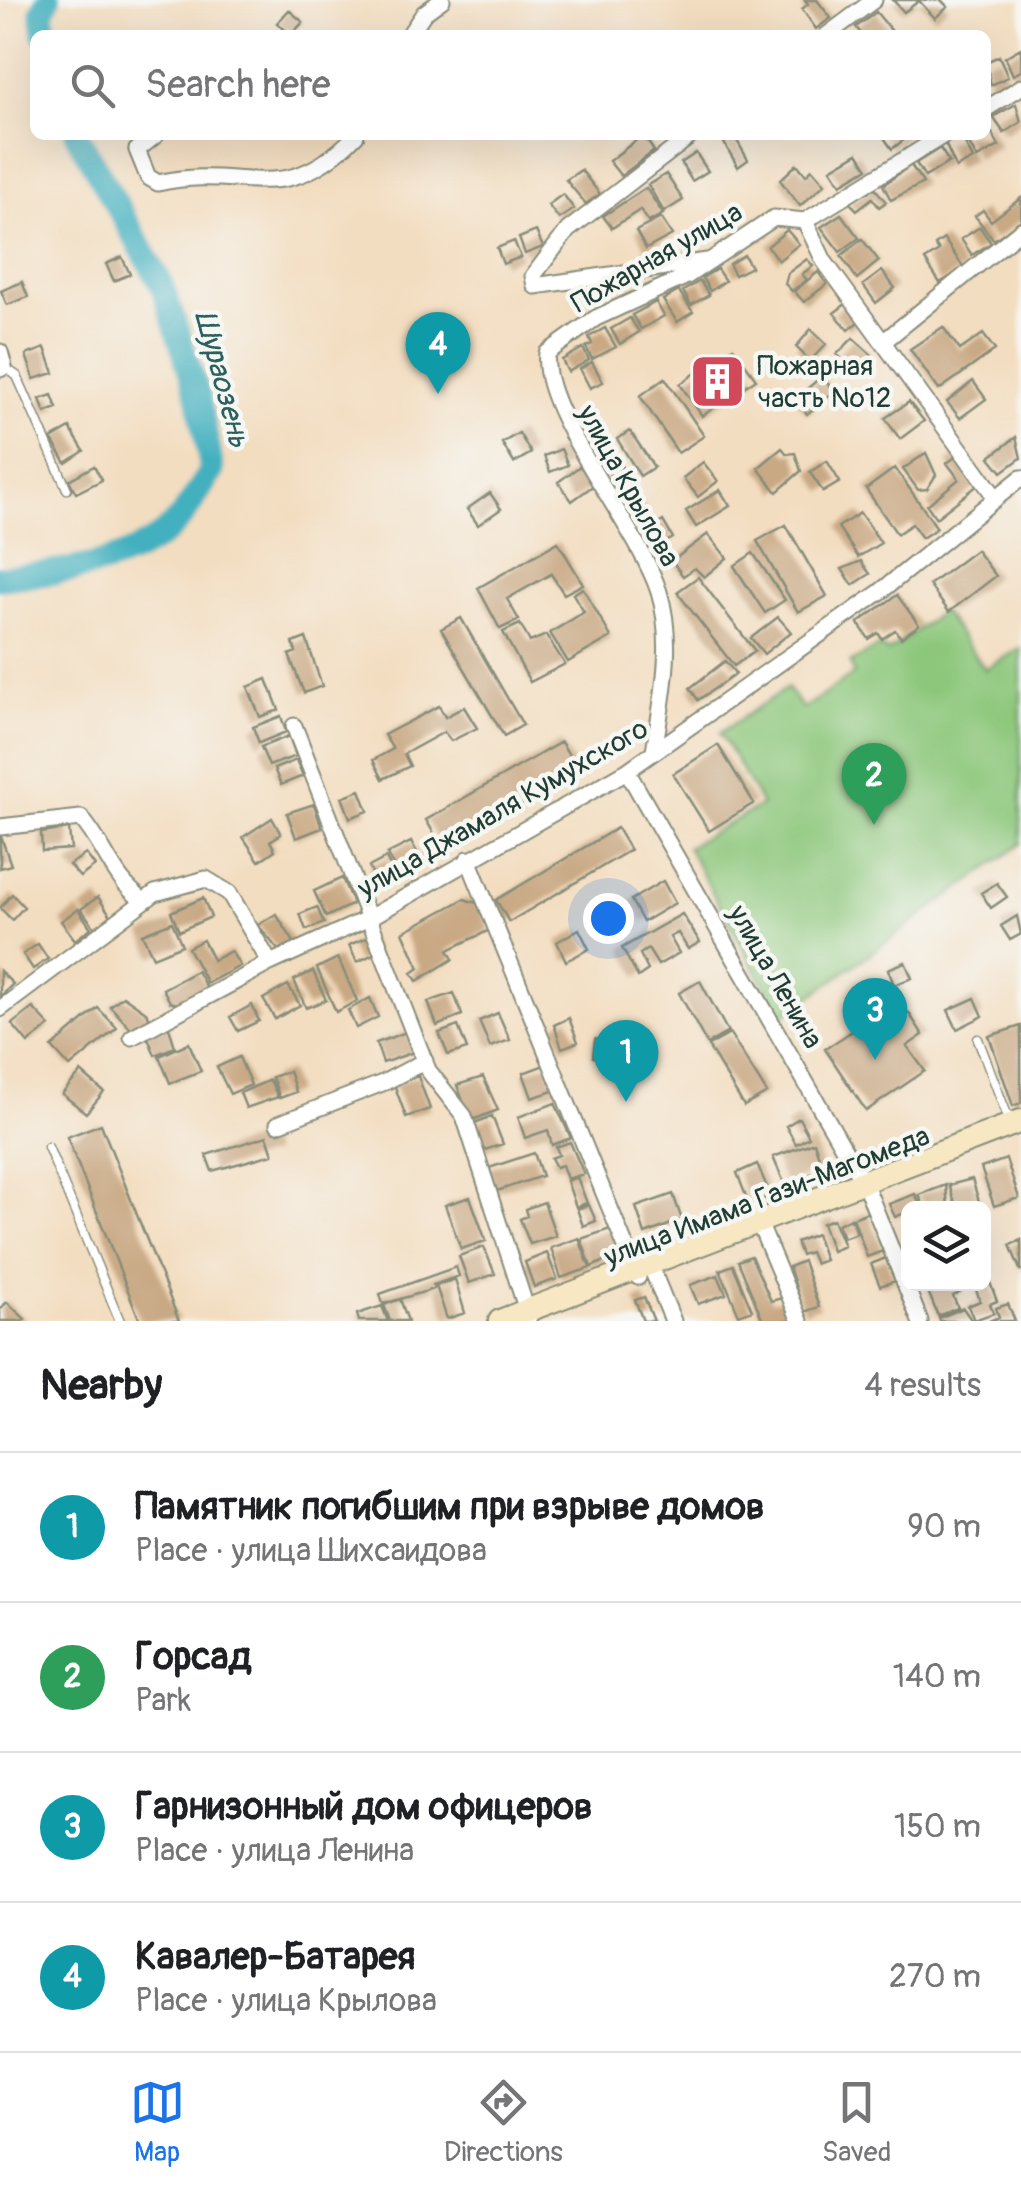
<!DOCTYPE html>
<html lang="en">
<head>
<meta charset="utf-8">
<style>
  :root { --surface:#fff; --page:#f2f2f2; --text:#202124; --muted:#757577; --line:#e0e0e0; --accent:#1a73e8 }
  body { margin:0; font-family:Pangolin,sans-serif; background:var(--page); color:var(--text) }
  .controls { position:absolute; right:30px; bottom:30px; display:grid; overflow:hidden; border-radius:15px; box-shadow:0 10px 40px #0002 }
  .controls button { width:90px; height:90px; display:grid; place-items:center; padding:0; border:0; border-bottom:2px solid var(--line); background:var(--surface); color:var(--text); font:50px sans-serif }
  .you { position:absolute; left:608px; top:918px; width:35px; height:35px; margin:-25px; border:8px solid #fff; border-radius:50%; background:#1a73e8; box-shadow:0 0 0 15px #1a73e833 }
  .badge { display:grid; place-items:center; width:65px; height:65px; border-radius:50%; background:var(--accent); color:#fff; font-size:32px; font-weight:700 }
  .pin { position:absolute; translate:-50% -82px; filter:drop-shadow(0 2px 5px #0008) }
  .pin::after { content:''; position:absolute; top:52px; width:35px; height:30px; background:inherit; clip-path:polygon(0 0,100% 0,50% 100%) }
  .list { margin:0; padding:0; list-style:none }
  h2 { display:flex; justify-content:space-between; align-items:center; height:130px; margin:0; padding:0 40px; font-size:42px }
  h2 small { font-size:32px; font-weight:400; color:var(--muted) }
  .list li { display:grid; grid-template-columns:65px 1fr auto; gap:30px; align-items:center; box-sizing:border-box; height:150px; padding:0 40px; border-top:2px solid var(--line) }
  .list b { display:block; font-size:38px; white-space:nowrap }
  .list p { margin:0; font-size:32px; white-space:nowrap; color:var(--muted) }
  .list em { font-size:32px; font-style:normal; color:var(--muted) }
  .icon { flex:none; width:55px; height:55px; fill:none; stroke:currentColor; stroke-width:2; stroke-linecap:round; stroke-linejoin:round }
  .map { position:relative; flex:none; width:1021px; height:1321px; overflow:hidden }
  .search { position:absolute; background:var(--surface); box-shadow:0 10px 40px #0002; left:30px; right:30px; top:30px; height:110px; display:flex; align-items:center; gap:25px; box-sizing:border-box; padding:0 35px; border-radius:15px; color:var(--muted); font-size:38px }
  .sheet { height:730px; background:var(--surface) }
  nav { display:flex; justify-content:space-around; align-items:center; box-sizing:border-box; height:140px; border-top:2px solid var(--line); background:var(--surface); font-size:28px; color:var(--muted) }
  nav a { display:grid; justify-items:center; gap:5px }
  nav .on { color:var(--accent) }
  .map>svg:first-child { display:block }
  .green { fill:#8dc77b; stroke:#568258; stroke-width:2.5 }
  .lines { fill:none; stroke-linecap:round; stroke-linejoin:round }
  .river { stroke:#42b0bf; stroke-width:25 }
  .building { fill:#c9a984 }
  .lane-casing { stroke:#898d7a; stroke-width:11 }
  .street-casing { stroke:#898d7a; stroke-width:19 }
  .secondary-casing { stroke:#898d7a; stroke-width:26 }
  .lane { stroke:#fff; stroke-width:8 }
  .street { stroke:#fff; stroke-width:15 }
  .secondary { stroke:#f7e8c3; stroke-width:22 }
  .labels { text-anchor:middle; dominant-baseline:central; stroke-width:9; stroke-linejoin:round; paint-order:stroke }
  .street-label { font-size:28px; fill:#1f3d34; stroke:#f6f6f2 }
  .poi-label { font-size:28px; fill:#1f3d34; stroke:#f6f6f2; text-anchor:start }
  .water-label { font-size:30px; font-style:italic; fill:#2a605e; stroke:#f6f6f2 }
</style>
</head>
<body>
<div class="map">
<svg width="1021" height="1321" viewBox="0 0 1021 1321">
  <rect width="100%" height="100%" fill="#f6f6f2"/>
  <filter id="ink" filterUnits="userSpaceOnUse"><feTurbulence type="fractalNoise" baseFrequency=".01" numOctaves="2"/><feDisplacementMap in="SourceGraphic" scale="20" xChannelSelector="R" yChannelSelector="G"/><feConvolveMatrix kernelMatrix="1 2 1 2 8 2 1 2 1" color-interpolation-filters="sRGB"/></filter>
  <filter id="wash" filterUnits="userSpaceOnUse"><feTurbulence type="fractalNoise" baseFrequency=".0048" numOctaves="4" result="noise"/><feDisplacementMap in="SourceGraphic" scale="40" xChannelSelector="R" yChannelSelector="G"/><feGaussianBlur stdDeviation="2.25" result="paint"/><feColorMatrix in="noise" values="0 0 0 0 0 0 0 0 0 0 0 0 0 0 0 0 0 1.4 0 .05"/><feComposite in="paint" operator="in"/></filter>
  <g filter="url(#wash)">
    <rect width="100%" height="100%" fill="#f3ddc0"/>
    <path class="green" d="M942,611L985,669L1021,648V844L782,1017L687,847L762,805L720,733L787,688L803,709L854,674L850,663L879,646L888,652Z"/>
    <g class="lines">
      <path class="river" d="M45,35L42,12L48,0
        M0,578C60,572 141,567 182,516C193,502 202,485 212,470L198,395L162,285L77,135"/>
    </g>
    <g id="blocks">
      <path class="building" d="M805,0H817L831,18L816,29L802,9L808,4Z
        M893,0H941L948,7L935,18L919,1L904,12Z
        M289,10L303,22L291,35L277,23Z
        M876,12L891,30L884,35H862L856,27Z
        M1021,48V71L1013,75L1005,57Z
        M999,56L1008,77L991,85L986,62Z
        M1016,104L1021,122L1004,133L993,117Z
        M986,122L999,146L977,158L964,135H986Z
        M643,135L654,151L621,176L609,161Z
        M882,135H910L892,149Z
        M961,136L973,159L956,168L945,143Z
        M735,137L748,160L738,167L724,143Z
        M940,148L949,162L925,177L916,163Z
        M696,153L708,171L692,181L681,163Z
        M858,153L868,168L841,184L831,169Z
        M797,164L806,175L812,169L825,184L800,206L780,180Z
        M911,165L923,183L891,200L883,185Z
        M581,170L600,194L586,204L566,180Z
        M666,174L683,200L664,212L648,185Z
        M873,186L886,202L879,207L872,198L857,210L850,203Z
        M646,188L663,214L648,222L640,210L612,228L603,216Z
        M563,194L574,209L559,219L548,205Z
        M1021,198V220L994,240L975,216L983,210L991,221Z
        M841,214L859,238L840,252L821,227Z
        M661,218L672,235L646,249L636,231Z
        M980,227L991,243L972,255L961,239Z
        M787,230L799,244L778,261L768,246Z
        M536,231L543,247L525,254L519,238Z
        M862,239L879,261L857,279L841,256Z
        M944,239L964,268L940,283L925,260L939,251L935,245Z
        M514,241L521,257L503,264L497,248Z
        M744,255L751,267L735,275L729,264Z
        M122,257L130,274L114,281L106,264Z
        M807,259L813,266L802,274L807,280L792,291L785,284L788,273Z
        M717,269L725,281L710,291L702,278Z
        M882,271L895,288L876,303L863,285Z
        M818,272L827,284L804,302L794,291Z
        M700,281L709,295L691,305L683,291Z
        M22,282L28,297L7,305L1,291Z
        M679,291L693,312L677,322L663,300Z
        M656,302L664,316L641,329L632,315Z
        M847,303L860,320L849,330L834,313Z
        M630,318L639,332L620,344L611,329Z
        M943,327L960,350L983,334L995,350L939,390L910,349Z
        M605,328L616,347L592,359L586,347L592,344L589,337Z
        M811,329L826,344L810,361L796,347Z
        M853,338L872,355L854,372L837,354Z
        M733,347L756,379L702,416L680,384Z
        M45,348L54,373L34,379L26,355Z
        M583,348L589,360L568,372L562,360Z
        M592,362L603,382L590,388L580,369Z
        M821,377L835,391L807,414L795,399Z
        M665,378L704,436L678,453L640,396Z
        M973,381L986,399L960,418L947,402Z
        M52,395L57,408L45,413L40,399Z
        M909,402L924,421L900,439L885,418Z
        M582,412L593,429L580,437L569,420Z
        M70,428L84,451L66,463L51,439Z
        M630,431L654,467L640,476L617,439Z
        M519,433L531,453L514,463L502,443Z
        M1016,437L1021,458L1002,472L990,457Z
        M782,448L787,454L795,453L801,471L777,492L758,468Z
        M561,449L568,465L550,472L544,456Z
        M608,453L622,467L612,476L598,462Z
        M926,453L936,475L927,489L918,490L903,469Z
        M958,455L978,485L936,518L927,505L959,479L947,463Z
        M827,461L840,482L823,492L810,472Z
        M703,462L718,481L698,497L683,478Z
        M94,466L102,480L76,493L69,480Z
        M580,466L594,485L572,501L558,482Z
        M895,468L937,528L922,538L912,524L897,534L866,489Z
        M720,490L730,506L696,527L686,511Z
        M490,493L501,509L478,525L467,509Z
        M632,493L649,513L639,522L622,502Z
        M860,513L881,543L858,557L838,527Z
        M663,521L673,538L659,546L650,530Z
        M786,525L827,596L798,612L757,541Z
        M708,534L727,558L704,577L695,568L683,576L672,561Z
        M558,542L583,584L564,594L551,574L507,599L519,620L500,629L478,588Z
        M976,550L996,576L949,612L929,585Z
        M753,553L785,600L765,613L734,566Z
        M861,561L870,574L853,585L842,569Z
        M698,577L755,651L734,666L677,592Z
        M583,588L611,637L568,662L550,633L584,612L573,594Z
        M897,595L919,625L901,638L895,630L882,639L878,633L869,639L858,623Z
        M778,617L791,632L764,654L751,638Z
        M461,618L523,725L504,736L441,629Z
        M520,624L530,642L546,635L565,664L530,682L503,632Z
        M306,638L322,686L304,693L289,655L296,652L293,643Z
        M725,661L736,674L698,700L690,688Z
        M267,679L279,710L260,717L248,687Z
        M439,706L445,717L464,707L477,728L451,741L444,732L404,754L410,766L383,779L373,760L393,749L384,735Z
        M281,716L286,732L259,743L253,727Z
        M289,736L296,756L269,766L261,747Z
        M561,742L579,771L443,849L426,820Z
        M718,745L754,803L709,831L673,774Z
        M296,760L303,776L281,785L274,769Z
        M360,790L368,811L350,818L342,797Z
        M314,804L322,828L296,838L287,813Z
        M272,818L281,834L270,841L275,850L259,861L243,837Z
        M617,828L630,850L509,922L496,900Z
        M69,829L71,849L42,851L41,833Z
        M0,834L11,865L0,868Z
        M411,842L424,864L400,877L387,854Z
        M86,854L95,866L80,877L69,865Z
        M386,858L397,880L380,888L369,867Z
        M342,878L353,904L326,917L314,891Z
        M663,881L675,903L643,922L631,900Z
        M997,883L1007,897L991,908L981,893Z
        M12,894L24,907L12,920L0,908Z
        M98,897L111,916L95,928L81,909Z
        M203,898L211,917L179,931L171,912Z
        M464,899L477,903L490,930L448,950L453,959L417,981L412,973L419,968L403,932Z
        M317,907L324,923L306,930L300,914Z
        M78,909L91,928L75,940L61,921Z
        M276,914L294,942L279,951L258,925Z
        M682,914L700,942L688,949L678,933L670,937L679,953L658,965L648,949L640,954L648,970L638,977L622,948Z
        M1017,916L1021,934L1010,940L1001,926Z
        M172,922L182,945L153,957L142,934Z
        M579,929L589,949L566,961L557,942Z
        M368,937L376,953L357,962L349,945Z
        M203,940L213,960L231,951L240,966L207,983L188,948Z
        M38,944L48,959L33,969L23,954Z
        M338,958L357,1001L336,1012L317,968Z
        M905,962L912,978L894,985L888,969Z
        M0,971L13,984L0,997Z
        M197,971L209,992L183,1006L170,1002L163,989Z
        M313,971L326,1000L306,1008L294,980Z
        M700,981L728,1032L707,1044L679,993Z
        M288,985L300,1005L275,1019L263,999Z
        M454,993L462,1015L437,1026L428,1002Z
        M123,996L146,1012L152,1022L133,1031L110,1006Z
        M370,998L378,1017L356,1028L348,1010Z
        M975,998L983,1016L957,1029L948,1010Z
        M252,1005L259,1021L238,1031L230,1017Z
        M890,1006L899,1019L909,1013L923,1035L907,1046L925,1071L866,1111L825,1049Z
        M33,1008L50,1026L28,1043L12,1024Z
        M98,1008L117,1028L70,1067L52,1047Z
        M498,1013L510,1040L490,1047L479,1021Z
        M569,1018L578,1042L562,1048L554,1025Z
        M168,1024L175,1047L155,1055L146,1033Z
        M458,1026L467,1049L448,1055L439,1033Z
        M1021,1026V1103L1013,1106L989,1036Z
        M406,1032L414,1052L383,1063L376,1043Z
        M730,1034L767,1093L744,1106L708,1046Z
        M595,1039L626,1043L624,1061L593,1057Z
        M189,1043L201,1071L170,1083L159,1056Z
        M239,1057L251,1085L230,1094L217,1067Z
        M547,1064L556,1090L532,1098L523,1073Z
        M289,1071L296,1092L280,1098L272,1077Z
        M81,1072L104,1092L86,1113L62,1094Z
        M418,1076L430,1109L406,1117L394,1084Z
        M483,1077L498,1110L470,1121L457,1085Z
        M270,1080L278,1097L246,1108L240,1093Z
        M555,1103L571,1138L552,1145L548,1130L525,1138L518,1117Z
        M492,1116L503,1144L482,1151L472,1124Z
        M799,1118L809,1137L796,1144L786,1126Z
        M101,1124L179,1321H140L67,1137Z
        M267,1136L273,1154L212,1171L206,1155Z
        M570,1142L584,1174L567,1179L562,1165L556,1167L551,1158L559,1155L556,1147Z
        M814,1142L823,1169L785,1185L773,1157Z
        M534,1153L542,1176L497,1191L489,1168Z
        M1006,1159L1019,1198L994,1206L981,1168Z
        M757,1164L771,1196L749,1204L737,1173Z
        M577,1177L587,1203L576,1207L567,1181Z
        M972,1179L981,1208H957L949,1185Z
        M946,1185L948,1208H924L919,1195Z
        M673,1194L682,1220L645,1234L636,1207Z
        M915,1194L921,1207L895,1217L889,1204Z
        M470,1197L486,1241L461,1249L445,1205Z
        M544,1202L556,1236L530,1244L520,1219L527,1216L525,1209Z
        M589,1205L596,1221L583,1226L577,1209Z
        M868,1212L883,1251L867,1257L853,1218Z
        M851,1218L857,1233L843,1238L838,1224Z
        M833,1219L844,1246L832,1251L822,1223Z
        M613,1228L622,1254L591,1267L581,1239Z
        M816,1234L825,1260L815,1264L810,1252L801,1255L796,1242Z
        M579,1238L590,1268L561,1278L551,1248Z
        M1021,1240V1272L1010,1245Z
        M484,1247L495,1274L469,1283L459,1256Z
        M547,1253L557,1279L534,1287L525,1262Z
        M751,1256L771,1301L782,1298L791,1321H763L738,1261Z
        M886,1258L895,1281L880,1286L871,1264Z
        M803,1261L819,1307L804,1312L789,1267Z
        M733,1265L752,1310L739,1315L720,1270Z
        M456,1267L459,1276L433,1285L434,1289L383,1304L380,1294Z
        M718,1275L726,1294L698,1304L690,1285Z
        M988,1277L997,1301L990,1304L994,1313L974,1320L968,1306L980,1301L974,1284H984Z
        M455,1279L465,1313L447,1319L436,1286Z
        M925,1284H958L961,1292L953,1296L958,1308L938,1316Z
        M644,1297L654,1321H643L635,1300Z
        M400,1299L408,1321H390L384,1305Z
        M7,1302L25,1319L23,1321H0V1309Z
        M1008,1304L1015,1321H989L999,1317L996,1308Z
        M382,1306L388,1321H359L357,1314Z
        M963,1308L972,1321H940L939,1318Z"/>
    </g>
  </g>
  <g filter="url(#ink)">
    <use href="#blocks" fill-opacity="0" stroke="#898d7a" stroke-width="2.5"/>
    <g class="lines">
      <defs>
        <path id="lane" d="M4,367L17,376L67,489
          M978,1039L1009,1120
          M48,1147L120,1321"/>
        <path id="street" d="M409,35L424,13L442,0
          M827,35L874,0
          M986,109L1021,87
          M156,135L137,150L148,177L158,183C245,163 282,212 356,135
          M692,135L568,230L533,276L535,286L707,261
          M805,221L824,261L996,498
          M805,221L944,135
          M883,342L1021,230
          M0,352L4,367L0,369
          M294,726L428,1070L464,1116L529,1317
          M654,751C662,699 675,644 659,592C638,526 539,411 547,353L596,318L687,276L774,218L805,221
          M627,771L867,1189L920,1321
          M0,827L81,818C107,848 111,878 144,901
          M468,859L638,1277
          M0,1009L155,893L206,879L229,893L270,963
          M132,1037L270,963L369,918L627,771L880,592L1021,478
          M278,1124L385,1082L425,1061
          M762,1230L800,1321
          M653,1272L673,1321"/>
        <path id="secondary" d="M500,1321L1021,1121"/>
      </defs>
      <use href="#lane" class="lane-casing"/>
      <use href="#street" class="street-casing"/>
      <use href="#secondary" class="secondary-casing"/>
      <use href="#lane" class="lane"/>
      <use href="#street" class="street"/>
      <use href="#secondary" class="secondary"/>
    </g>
  </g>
  <defs>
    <symbol id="building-square" viewBox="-11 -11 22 22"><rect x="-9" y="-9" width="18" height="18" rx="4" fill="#d1495b" stroke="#f6f6f2"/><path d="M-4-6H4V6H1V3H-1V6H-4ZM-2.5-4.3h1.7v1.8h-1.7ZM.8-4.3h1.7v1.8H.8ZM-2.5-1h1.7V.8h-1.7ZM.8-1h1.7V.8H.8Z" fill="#fff"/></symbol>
  </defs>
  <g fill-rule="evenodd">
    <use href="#building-square" x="686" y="350" width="63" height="63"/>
  </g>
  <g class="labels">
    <g class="street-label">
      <text transform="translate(657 258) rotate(-30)">Пожарная улица</text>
      <text transform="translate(628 486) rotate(61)">улица Крылова</text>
      <text transform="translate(503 809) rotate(-30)">улица Джамаля Кумухского</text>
      <text transform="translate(775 977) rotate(60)">улица Ленина</text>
      <text transform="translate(767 1197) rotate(-21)">улица Имама Гази-Магомеда</text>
    </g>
    <g class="poi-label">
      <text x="757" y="366">Пожарная<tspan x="757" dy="32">часть №12</tspan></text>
    </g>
    <g class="water-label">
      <text transform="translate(222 379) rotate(75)">Шураозень</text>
    </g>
  </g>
</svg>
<div class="controls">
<button><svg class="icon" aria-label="layers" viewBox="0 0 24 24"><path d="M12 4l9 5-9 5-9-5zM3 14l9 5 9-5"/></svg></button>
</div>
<div class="you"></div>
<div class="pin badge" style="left:626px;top:1102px;background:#0f9aa8">1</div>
<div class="pin badge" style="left:874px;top:825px;background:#2e9e5b">2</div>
<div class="pin badge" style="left:875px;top:1060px;background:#0f9aa8">3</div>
<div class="pin badge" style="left:438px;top:394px;background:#0f9aa8">4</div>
<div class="search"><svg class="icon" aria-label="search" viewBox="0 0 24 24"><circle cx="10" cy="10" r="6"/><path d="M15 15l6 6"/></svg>Search here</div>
</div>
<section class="sheet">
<h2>Nearby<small>4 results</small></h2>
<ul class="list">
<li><span class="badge" style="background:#0f9aa8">1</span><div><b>Памятник погибшим при взрыве домов</b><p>Place · улица Шихсаидова</p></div><em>90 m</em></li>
<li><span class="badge" style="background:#2e9e5b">2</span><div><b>Горсад</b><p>Park</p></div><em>140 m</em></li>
<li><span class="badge" style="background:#0f9aa8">3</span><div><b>Гарнизонный дом офицеров</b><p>Place · улица Ленина</p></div><em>150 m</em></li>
<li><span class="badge" style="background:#0f9aa8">4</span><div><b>Кавалер-Батарея</b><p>Place · улица Крылова</p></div><em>270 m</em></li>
</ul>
</section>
<nav>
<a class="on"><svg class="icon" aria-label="map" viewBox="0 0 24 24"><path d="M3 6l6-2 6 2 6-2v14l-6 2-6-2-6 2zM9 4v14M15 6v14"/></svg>Map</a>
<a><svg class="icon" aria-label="directions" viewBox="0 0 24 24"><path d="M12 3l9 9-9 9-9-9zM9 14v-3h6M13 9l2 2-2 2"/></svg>Directions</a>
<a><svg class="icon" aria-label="saved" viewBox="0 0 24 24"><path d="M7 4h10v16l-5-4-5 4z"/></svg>Saved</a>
</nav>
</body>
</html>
